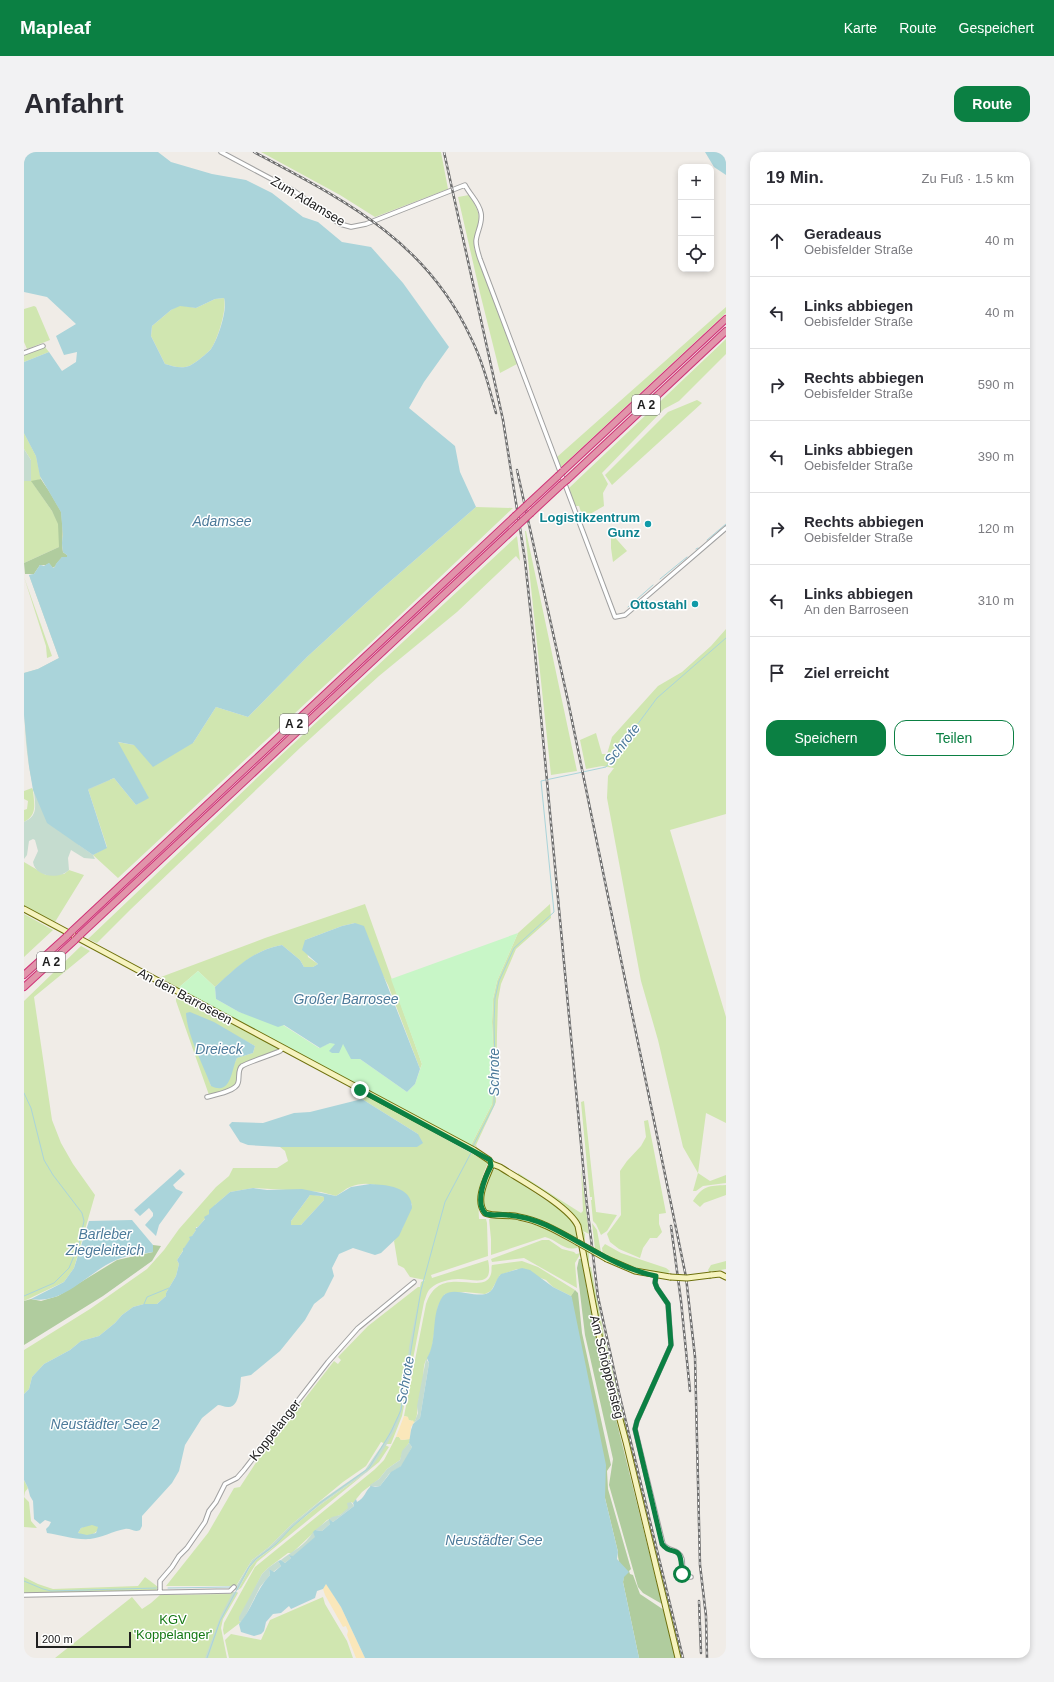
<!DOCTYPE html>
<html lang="de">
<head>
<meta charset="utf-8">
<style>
  :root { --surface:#fff; --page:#f2f2f3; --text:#2b2b33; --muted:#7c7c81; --line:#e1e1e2; --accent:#0b8043 }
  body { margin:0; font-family:Arial,sans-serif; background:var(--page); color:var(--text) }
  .controls { position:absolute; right:12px; top:12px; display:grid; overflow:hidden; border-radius:8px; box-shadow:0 2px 6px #0003 }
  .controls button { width:36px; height:36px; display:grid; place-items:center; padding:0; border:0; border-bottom:1px solid var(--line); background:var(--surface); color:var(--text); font:20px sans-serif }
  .scale { position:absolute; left:12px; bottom:10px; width:95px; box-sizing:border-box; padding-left:4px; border:2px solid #202020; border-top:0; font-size:11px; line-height:14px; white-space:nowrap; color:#202020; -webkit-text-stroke:3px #fff; paint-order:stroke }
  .stop { position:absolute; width:12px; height:12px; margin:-9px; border:3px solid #0b8043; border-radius:50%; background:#fff }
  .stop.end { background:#0b8043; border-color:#fff; box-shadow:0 1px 4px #0008 }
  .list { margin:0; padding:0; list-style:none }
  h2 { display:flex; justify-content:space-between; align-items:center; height:52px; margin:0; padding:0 16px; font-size:17px }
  h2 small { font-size:13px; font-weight:400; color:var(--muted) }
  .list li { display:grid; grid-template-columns:26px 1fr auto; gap:12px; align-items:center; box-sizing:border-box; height:72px; padding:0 16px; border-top:1px solid var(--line) }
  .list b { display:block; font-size:15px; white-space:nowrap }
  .list p { margin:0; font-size:13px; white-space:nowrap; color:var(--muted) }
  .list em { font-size:13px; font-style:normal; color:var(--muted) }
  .actions { display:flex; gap:8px; padding:12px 16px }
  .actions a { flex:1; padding:9px 0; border:1px solid var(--accent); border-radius:12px; text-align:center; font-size:14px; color:var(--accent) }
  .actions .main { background:var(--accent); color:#fff }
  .icon { flex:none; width:22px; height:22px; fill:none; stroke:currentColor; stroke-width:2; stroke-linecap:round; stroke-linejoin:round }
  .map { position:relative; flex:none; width:702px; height:1506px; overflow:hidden; border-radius:12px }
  header { display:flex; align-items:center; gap:24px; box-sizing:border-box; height:56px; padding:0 20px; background:var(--accent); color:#fff }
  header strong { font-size:19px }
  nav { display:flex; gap:22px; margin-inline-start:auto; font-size:14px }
  .intro { display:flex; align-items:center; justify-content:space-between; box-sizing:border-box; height:96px; padding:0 24px }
  h1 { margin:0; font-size:28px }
  .button { padding:10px 18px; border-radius:12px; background:var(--accent); color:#fff; font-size:14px; font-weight:700 }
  main { display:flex; gap:24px; padding:0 24px }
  aside { flex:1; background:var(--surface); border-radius:12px; box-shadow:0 2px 6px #0003 }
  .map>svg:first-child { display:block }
  .grass { fill:#d0e6b0; fill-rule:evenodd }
  .forest { fill:#b0cc9e }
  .wetland { fill:#c5dccf }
  .sand { fill:#fae7ba }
  .park { fill:#c8f6c7 }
  .water { fill:#aad4da; fill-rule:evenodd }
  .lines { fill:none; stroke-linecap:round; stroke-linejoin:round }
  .stream { stroke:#aad4da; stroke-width:1 }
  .street-casing { stroke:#a1a1a1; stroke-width:5.5 }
  .secondary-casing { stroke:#6f710c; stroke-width:7 }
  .highway-casing { stroke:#d03277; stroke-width:8 }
  .street { stroke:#fff; stroke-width:3.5 }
  .secondary { stroke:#f6f3bf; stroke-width:5 }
  .highway { stroke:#e194aa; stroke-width:6 }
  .rail-casing { stroke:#6e6e6e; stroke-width:2.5 }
  .rail { stroke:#fff; stroke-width:1; stroke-dasharray:3; stroke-linecap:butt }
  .secondary-bridge-casing { stroke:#6f710c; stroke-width:7; stroke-linecap:butt }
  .highway-bridge-casing { stroke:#d03277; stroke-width:8; stroke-linecap:butt }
  .secondary-bridge { stroke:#f6f3bf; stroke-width:5 }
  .highway-bridge { stroke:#e194aa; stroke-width:6 }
  .route { stroke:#0b8043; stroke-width:5 }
  .culture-dot { fill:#0f9aa8; stroke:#fff; stroke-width:1.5 }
  .labels { text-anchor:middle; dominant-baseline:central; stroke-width:3; stroke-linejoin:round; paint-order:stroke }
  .shield { fill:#fff; stroke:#636363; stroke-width:1 }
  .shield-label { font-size:12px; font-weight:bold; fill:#202020 }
  .street-label { font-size:13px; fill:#202020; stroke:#fff }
  .culture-label { font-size:13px; font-weight:bold; fill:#0d838f; stroke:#fff; text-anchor:end }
  .park-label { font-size:13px; fill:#147813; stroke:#fff }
  .water-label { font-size:14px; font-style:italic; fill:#4c7a9a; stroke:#fff }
</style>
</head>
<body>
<header>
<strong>Mapleaf</strong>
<nav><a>Karte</a><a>Route</a><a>Gespeichert</a></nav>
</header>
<div class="intro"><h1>Anfahrt</h1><a class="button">Route</a></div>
<main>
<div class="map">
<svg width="702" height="1506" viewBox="0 0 702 1506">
  <rect width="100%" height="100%" fill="#f0ece7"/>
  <path class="grass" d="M237,0H417L424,37L351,65L316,43Z
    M445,43C463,70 451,69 450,96L493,212L476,221L456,141L434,45Z
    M200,146C203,157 194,187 187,197C185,200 169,213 165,214C157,217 148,214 141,212L127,184L128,174L147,158L156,153L172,156L191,147Z
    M10,154L12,155L26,188L3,197L0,190V157Z
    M702,155V161L537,315L533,305Z
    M702,187V202L655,249L640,257L578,321L584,332L579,341L580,354L559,366L555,354H550L545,336Z
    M21,195L25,200L0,210V203Z
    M673,248L678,251L588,333L581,323L644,260Z
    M0,281L12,304L17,327L8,330L28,359L35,372V395L0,411V329H7V308L0,297Z
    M452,355L489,356L356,482L94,726L69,703L83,695L64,637L90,626L112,653L124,645L93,590L110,593L169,591L192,555L224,565L283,505L354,440Z
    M501,379H502L553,619L527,623Z
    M587,381L603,399L589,410L587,396Z
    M493,384L496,409L492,404L433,460L355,524L277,595L107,757L73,791L64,787L254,606Z
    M0,425L28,504L23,506L22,494Z
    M702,477V662L646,678L702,865V971L682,961L674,1021L686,1029L702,1023V1031L679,1034L672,1039H669L674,1021L659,995L634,888L617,829L583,646L584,624L590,616L578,614L562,617L556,588L572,581L578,602H583L588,585L634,534L658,520L687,494Z
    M8,636L9,638C10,651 14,663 0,670V658L3,657L4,649L0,647V639Z
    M0,710L22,723L40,722L45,718L60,723L31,770L0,754Z
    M341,752L398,912L396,917L364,833L331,771L318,774L281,788L284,805L294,812L289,815H280L276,808L258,793C229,798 212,817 191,835L174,819L153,837L137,825L241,786Z
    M526,752L527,766L492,797L477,832L474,848L473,882L472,950L452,993L453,995L447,993L468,952L470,911L468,870L469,847L473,829L494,781Z
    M0,762L29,778L0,805Z
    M57,794L66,799L10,845L28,968L37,991L49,1012L71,1043L50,1116L40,1130L0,1149V849Z
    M152,843L256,897L217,912L214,918L213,931L209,935L185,943L152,849ZM209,882L231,894L229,901L213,906L211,910L187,934L181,916Z
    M342,943L463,1010V1013C454,1033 454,1045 455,1067H462L463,1071L464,1104L407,1123L408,1126L464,1108C470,1136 452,1127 434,1127C427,1127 413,1130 407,1136C403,1139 402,1145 400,1150L378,1264L367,1292H362L357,1290L342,1314L319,1330L268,1372L245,1395L228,1408L212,1434H142L184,1381L210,1336L216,1335L235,1306L310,1209L314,1212L317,1208L314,1205L344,1174L394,1135H396L397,1130L401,1128L386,1125L380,1116L374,1113L370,1089L378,1077L388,1052C367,1040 351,1025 326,1035C321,1037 317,1041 312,1044L297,1040L229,1036L206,1040L191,1053V1055L174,1075H172V1078L153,1108L155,1112L152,1124L142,1141V1144L133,1152H120L109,1155L98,1163L91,1171L75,1184L57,1189L46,1198L20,1212L8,1225L5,1237L0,1242V1198L66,1157L123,1117L140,1098L155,1077L192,1035L205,1024L209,1016H253L264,1009L261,999L256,995H393L394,982L338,947Z
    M560,949L572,1060L593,1063L583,1079L577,1083L572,1072L569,1069L567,1048H568V1045H566L557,950Z
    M624,968L642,1061L635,1062V1072L638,1080L633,1086H626L619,1096L616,1106L595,1097L586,1090L583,1082L597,1063L596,1019L603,1009L617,994L622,985L620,969Z
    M557,1016L565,1082L559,1079L561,1082V1091L555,1071L547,1059L494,1024V1021L557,1061L559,1059Z
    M472,1017L477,1019L540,1060L549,1069L555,1089L499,1063L463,1059C454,1048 463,1030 467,1019Z
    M702,1033V1043L680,1051L676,1055L669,1049C679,1033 685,1034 702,1033Z
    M286,1043H290L301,1045L300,1048L277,1073H267V1069Z
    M486,1066L518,1075L555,1095C541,1101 534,1088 521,1085L467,1103V1087L465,1067Z
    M568,1071L573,1078L577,1100L571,1097Z
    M518,1088H525L538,1097L550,1100L552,1102L557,1101L551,1111L553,1136L500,1106L468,1110L467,1107Z
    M581,1092L597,1101L642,1116L646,1119L642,1123C618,1118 600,1113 579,1102L578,1096Z
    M560,1098L565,1100V1115H567L580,1183L658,1506H655L592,1242L581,1208Z
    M498,1109L514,1115L551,1138L547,1144L529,1135L522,1128L493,1117L476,1123L467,1139L461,1142L441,1140L421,1142L414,1154L408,1196L403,1208H402C399,1214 400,1220 399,1227C398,1235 395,1244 394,1252C393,1259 394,1264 390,1271L389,1269L384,1268V1265L380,1264L402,1152C416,1109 460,1146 467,1122C468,1119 467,1115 468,1113Z
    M702,1109V1117L685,1120L684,1118L687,1113Z
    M372,1285H375L377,1288L386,1287L385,1291L379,1299L376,1308L363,1317L355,1327L338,1340L329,1351L327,1350L325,1356L316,1363L303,1368L268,1401H264L244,1416L238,1422L215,1469L217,1470L200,1483L199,1478L200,1471L231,1415L350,1318L360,1308Z
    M361,1293L365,1295L355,1310L233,1410L217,1436L214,1438L226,1415L233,1407L246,1398L269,1374L296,1353L343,1320Z
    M0,1328L4,1336L1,1340L0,1345L5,1350L7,1369L13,1376L0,1375Z
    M64,1373H72L75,1376C71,1384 61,1385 54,1381L57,1376Z
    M0,1425L14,1432L29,1437L114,1434L121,1425L134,1435L132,1439H128L0,1442Z
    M208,1440H213L214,1441L199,1467L197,1476L203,1506H31L108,1445L118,1457L127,1451L136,1443L206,1442Z
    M299,1445L301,1452L323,1489L329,1506H205L201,1488L207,1482L237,1488L246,1468Z"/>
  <path class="forest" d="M17,327C23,337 33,348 37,359C41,372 37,387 39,400L43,403V406C37,407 34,414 28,416L23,413H16L10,422H1L0,411L35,395L34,372L28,359L7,329Z
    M129,1093L137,1094L128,1109L79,1144L0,1193V1149L7,1147L17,1149L34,1144L93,1108L129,1100Z
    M555,1107H558L563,1139L565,1141L576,1203L638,1452L619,1441L614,1435L585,1333L589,1307L561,1183L553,1116Z
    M551,1138L554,1141L558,1181L585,1304L587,1313L583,1319L584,1337L607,1417L605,1419L606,1422L609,1423L616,1442L640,1458L652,1506H615L599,1430C601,1420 593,1411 594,1400L581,1346L580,1335L547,1144Z"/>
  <path class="wetland" d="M0,243L37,342L86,628L64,638L55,693L69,703L71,707L60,706L47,698L44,706L45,718C35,728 11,725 9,710L14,699L11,688L9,687L5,689L3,703L0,707V670C6,667 10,664 11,657C12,642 7,628 5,614C0,583 0,552 0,521L14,517L35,506L5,423L10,422L16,413L20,414L25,411L29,416L31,415L32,412L38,405H43V403L39,400L38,391L39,383L37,360L16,324L12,304L0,281Z
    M0,297L7,308V329H0Z
    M398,1133H399C390,1168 388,1203 381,1239C379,1248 378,1259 375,1268C370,1282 353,1310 343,1320L296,1353L269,1374L246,1398L233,1407L226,1415L214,1438H210L228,1408L245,1395L268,1372L295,1350L341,1318L361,1289L375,1262L383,1219L385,1195Z
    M402,1207L405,1211L396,1266L390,1271L394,1261L393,1254Z
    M385,1291L388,1295L379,1313L365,1322L356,1334L346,1335V1333L355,1327L363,1317L376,1308L378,1299Z
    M327,1350L330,1354L309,1370L306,1368V1372L298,1379L291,1378L308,1365L316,1363L324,1356L323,1351Z
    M289,1380L292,1385L269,1405L264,1403L267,1406L261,1411L257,1408C267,1400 282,1393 289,1380Z
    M254,1409L257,1414L249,1420L245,1417L246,1423L236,1435L220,1467L217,1470L215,1469V1465L238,1422L244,1416Z
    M209,1440H213L197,1468L184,1506H181L197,1463Z"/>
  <path class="sand" d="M380,1264L384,1265L385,1268L388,1269L389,1268L390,1271L387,1275L386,1287L377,1288L375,1285H372Z
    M302,1431L317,1455L341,1506H332L323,1483L324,1479L322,1474L319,1475L301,1443L299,1437Z"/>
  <path class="park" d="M494,781L473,829L469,847L468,870L470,911L468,952L447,993L153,837L174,819L191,835L192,847L215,860L259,873L295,896L306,891L319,892L336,907L383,940L391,932L398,912L367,827Z"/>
  <path class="water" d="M0,0H134L147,10L188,22L222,28L248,41L279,65L294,70L318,90L347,95L379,131L425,195L400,230L385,256L431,294L436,320L452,355L354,440L283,505L224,565L192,555L169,591L129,615L110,593L94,590L125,646L112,653L90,626L64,637L83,696L69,703L23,671L9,638L5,614L0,563V521L14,517L35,506L5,423L10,422L16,413L20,414L25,411L29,416L31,415L32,412L38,405H43V403L39,400L38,391L39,383L37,360L16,324L12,304L0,281V210L25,200L38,219L52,210L53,200L40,203L32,184L52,172L23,145L0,140ZM200,146C204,157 194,187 187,197C185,200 169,213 165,214C157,217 148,214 141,212L127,184L128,174L147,158L156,154L172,156L191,147Z
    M681,0H702V23L690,15Z
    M331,771L340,774L396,917L391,932L383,940L336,907H327L319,892L315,901H308L305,899L311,892L306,891L296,896L260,873L254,875L215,860L192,847L191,835C212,816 229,798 258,793L276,808L280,815H289L294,812L278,798L281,788L318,774Z
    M166,860L190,870L231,894L229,901L213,906C207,917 208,944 187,934C179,912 163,883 162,861Z
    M338,947L394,982L399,991L393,995H256L224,993L216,990L205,973L208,970L239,971L270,961L286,960Z
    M156,1017L161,1022L149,1033L152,1037L159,1040L135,1073L132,1084L121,1073L129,1064V1061L125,1056L116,1064L110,1058Z
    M346,1032C362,1033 388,1034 388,1056L375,1084L357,1101L351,1103L329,1096L315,1102L308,1116L310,1124L300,1144L290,1152L281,1168L256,1199L227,1223L217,1225C216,1232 216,1256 204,1255C200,1255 197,1253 194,1253L178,1266L161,1293L155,1319L148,1331L118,1364V1374L116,1378C110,1381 107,1376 101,1377C89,1379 77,1386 66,1387C51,1388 37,1383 23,1381L22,1377L25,1374L27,1370L21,1368L16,1372L10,1367L9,1349L6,1344L4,1336L0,1328V1242L5,1237L8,1225L20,1212L46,1198L57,1189L75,1184L91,1171L98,1163L109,1155L120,1152H133L142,1144V1141L152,1124L155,1112L153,1108L159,1099V1096H160L166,1087L165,1085L168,1084L172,1078L171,1077L174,1075L181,1067L180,1065L185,1062V1058L206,1040L229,1036L243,1038L278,1037L312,1044L327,1035ZM286,1043L297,1044L300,1045V1048L277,1073H267V1069ZM68,1373L74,1375L72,1381L63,1383L54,1381L57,1376Z
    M108,1068L129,1093V1100C117,1102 103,1103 92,1108C64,1120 40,1153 7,1147L40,1130L50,1116L65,1069Z
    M498,1116L506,1118L529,1135L547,1144L548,1146L582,1313L581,1346L594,1400L593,1407L605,1420L600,1425L599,1430L615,1506H341L317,1455L302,1432L299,1437L293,1439L291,1446L267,1457L265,1454L257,1461L249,1462L242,1470L240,1479L237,1482L230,1484L217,1480L215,1472C228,1457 232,1438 246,1423L245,1417L250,1420L257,1414L254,1409L257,1408L261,1411L267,1406L264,1403L269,1404L291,1385L289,1380L291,1378L298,1379L306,1372L305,1367L309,1370L330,1354L329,1351L332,1347L333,1350C341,1346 341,1339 347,1334L351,1335L356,1334L367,1320L377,1314L388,1295L385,1291L387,1278L389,1272L396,1266L405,1211L403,1206C414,1189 406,1162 419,1144C428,1133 452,1147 464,1141C471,1138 471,1127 477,1122Z"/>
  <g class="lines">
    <path class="stream" d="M683,388L702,372
      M672,397L674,396
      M636,427L663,405
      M612,448L629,433
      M604,455L606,453
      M0,941L7,956L20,1008L29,1023L58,1061L60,1069L55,1092L45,1116L30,1131L0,1144
      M449,994L470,953L471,911L470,871L471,846L475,829L490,796L530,760L517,629L582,615L633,546L702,486
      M120,1152L123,1145L145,1136
      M0,1429L19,1437L27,1439L132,1436
      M144,1436L207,1435
      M183,1506L196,1469L225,1415L232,1407L252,1392L268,1375L296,1351L345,1316L367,1280L377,1258L397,1138L421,1050L448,999"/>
    <defs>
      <path id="street" d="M197,0L270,39L316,72L327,75L342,72L441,33C446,43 455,50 457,61C459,71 453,79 452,89C452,95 454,101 456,107L591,465L601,463L702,376
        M0,201L19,194
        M183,945C191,943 212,939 214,931C216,926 213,918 218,914C222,911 250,902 256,899L259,896
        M632,1124L631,1130L633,1136L644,1152L647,1193L613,1269L611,1277L639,1392C644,1400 655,1396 658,1407C659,1412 658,1417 659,1423L661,1425H667
        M136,1440V1429L148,1415L155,1404L163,1396L181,1370L185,1359L192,1350L201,1332L213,1326L220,1318L304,1210L334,1176L390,1130
        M0,1443L206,1439L210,1435"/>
      <path id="secondary" d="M0,757L450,998L465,1008L468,1012
        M468,1012L476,1015C496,1028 545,1054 554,1074L579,1204L602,1290L654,1506
        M468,1012C463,1025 450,1048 461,1061C469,1065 485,1062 495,1065C517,1069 535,1080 553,1090
        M583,1107L611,1119L646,1125
        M687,1123L696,1122L702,1125"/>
      <path id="highway" d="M539,319L702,167
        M543,328L702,179
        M505,351L534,324
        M507,361L537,333
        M48,779L491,364
        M56,783L493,374
        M0,823L43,784
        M0,835L51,788"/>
    </defs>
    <use href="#street" class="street-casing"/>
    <use href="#secondary" class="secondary-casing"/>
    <use href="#highway" class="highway-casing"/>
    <use href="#street" class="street"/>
    <use href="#secondary" class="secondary"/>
    <use href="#highway" class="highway"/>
    <defs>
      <path id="rail" d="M230,0C320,48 402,88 447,186C459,210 465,235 472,261
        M420,0L479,268L501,408L511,501L562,1045L574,1145L595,1241L659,1506
        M493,318L544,549L662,1125L671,1205L676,1413L682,1464L683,1506
        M647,1074L657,1149L666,1239
        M675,1449L677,1501"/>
    </defs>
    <use href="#rail" class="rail-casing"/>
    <use href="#rail" class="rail"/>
    <defs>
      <path id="secondary-bridge" d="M553,1090L583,1107
        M646,1125L663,1126L687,1123"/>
      <path id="highway-bridge" d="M534,324L539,319
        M537,333L543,328
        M491,364L505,351
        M493,374L507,361
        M43,784L48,779
        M51,788L56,783"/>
    </defs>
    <use href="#secondary-bridge" class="secondary-bridge-casing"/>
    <use href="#highway-bridge" class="highway-bridge-casing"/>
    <use href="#secondary-bridge" class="secondary-bridge"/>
    <use href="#highway-bridge" class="highway-bridge"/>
  </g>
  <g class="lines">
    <path class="route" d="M336,938L466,1008L467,1014C461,1025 450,1052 462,1062C469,1064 476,1062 483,1063C497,1064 510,1068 522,1073C559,1090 591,1116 632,1124L631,1131L633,1136L644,1152L647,1193L613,1269L611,1277L638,1392C649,1407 657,1387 658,1422"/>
  </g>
  <g class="culture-dot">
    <circle cx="624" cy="372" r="4"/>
    <circle cx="671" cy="452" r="4"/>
  </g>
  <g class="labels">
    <g class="shield">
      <rect x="608" y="243" width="28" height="20" rx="3"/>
      <rect x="256" y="562" width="28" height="20" rx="3"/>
      <rect x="13" y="800" width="28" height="20" rx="3"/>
    </g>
    <g class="shield-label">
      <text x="622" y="253">A 2</text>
      <text x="270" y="572">A 2</text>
      <text x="27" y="810">A 2</text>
    </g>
    <g class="street-label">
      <text transform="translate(284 49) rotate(31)">Zum Adamsee</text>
      <text transform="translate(161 844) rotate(28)">An den Barroseen</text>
      <text transform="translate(583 1215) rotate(76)">Am Schöppensteg</text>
      <text transform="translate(251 1278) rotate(-52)">Koppelanger</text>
    </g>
    <g class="culture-label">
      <text x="616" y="365">Logistikzentrum<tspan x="616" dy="15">Gunz</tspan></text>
      <text x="663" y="452">Ottostahl</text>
    </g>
    <g class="park-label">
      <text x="149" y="1467">KGV<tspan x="149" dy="15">'Koppelanger'</tspan></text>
    </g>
    <g class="water-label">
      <text x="198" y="369">Adamsee</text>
      <text transform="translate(598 592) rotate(-52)">Schrote</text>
      <text x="322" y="847">Großer Barrosee</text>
      <text x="195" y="897">Dreieck</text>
      <text transform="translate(470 920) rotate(-90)">Schrote</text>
      <text x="81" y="1082">Barleber<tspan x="81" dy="16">Ziegeleiteich</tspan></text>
      <text transform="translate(381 1228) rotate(-80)">Schrote</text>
      <text x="81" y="1272">Neustädter See 2</text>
      <text x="470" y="1388">Neustädter See</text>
    </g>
  </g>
</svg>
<div class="controls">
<button>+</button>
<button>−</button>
<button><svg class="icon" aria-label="locate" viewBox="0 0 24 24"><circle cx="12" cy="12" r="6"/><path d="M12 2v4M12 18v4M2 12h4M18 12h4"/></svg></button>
</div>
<div class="scale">200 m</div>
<div class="stop" style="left:658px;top:1422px"></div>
<div class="stop end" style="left:336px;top:938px"></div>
</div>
<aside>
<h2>19 Min.<small>Zu Fuß · 1.5 km</small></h2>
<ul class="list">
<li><svg class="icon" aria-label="ahead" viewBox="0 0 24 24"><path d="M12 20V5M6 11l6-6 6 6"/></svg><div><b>Geradeaus</b><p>Oebisfelder Straße</p></div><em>40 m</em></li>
<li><svg class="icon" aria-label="left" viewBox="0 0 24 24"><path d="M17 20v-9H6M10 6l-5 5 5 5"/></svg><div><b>Links abbiegen</b><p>Oebisfelder Straße</p></div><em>40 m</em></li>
<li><svg class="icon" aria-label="right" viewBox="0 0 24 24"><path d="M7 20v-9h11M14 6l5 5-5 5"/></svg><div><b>Rechts abbiegen</b><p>Oebisfelder Straße</p></div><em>590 m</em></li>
<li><svg class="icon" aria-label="left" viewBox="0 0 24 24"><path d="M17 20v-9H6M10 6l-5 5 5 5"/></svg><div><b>Links abbiegen</b><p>Oebisfelder Straße</p></div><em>390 m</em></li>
<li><svg class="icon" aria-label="right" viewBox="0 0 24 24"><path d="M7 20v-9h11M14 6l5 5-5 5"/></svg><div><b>Rechts abbiegen</b><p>Oebisfelder Straße</p></div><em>120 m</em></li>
<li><svg class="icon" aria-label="left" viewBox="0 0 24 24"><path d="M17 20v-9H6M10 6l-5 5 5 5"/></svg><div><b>Links abbiegen</b><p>An den Barroseen</p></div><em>310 m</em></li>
<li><svg class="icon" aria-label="arrive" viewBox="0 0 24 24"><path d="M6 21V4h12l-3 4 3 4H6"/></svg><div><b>Ziel erreicht</b></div></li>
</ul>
<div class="actions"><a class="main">Speichern</a><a>Teilen</a></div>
</aside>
</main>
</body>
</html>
